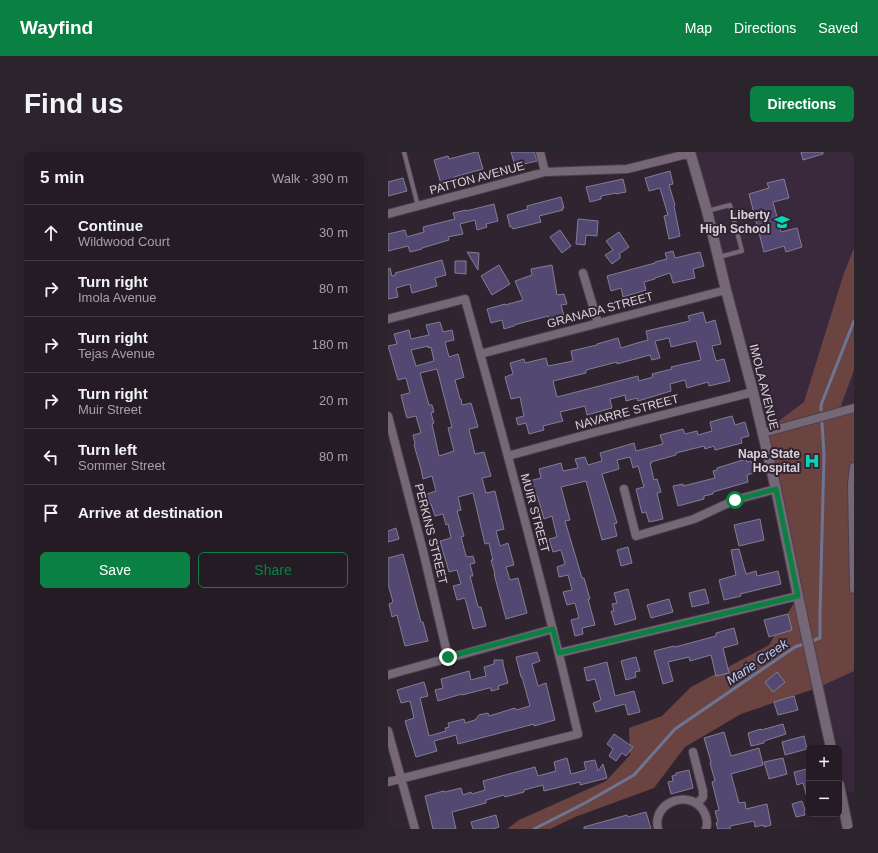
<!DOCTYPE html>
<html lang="en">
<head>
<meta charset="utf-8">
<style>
  :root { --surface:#241b25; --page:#2c242d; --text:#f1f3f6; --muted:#a3a1a7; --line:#413942; --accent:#0b8043 }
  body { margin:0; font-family:Arial,sans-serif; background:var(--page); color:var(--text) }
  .controls { position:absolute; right:12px; bottom:12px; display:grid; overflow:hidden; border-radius:6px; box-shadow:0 4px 16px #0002 }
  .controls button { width:36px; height:36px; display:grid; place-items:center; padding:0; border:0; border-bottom:1px solid var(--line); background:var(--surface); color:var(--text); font:20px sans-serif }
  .stop { position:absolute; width:12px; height:12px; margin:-9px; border:3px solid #0b8043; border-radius:50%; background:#fff }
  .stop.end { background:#0b8043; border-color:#fff; box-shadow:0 1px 4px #0008 }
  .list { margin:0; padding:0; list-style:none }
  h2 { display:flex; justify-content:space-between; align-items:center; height:52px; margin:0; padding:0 16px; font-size:17px }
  h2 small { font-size:13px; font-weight:400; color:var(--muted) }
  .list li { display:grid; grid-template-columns:26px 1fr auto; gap:12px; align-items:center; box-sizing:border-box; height:56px; padding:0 16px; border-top:1px solid var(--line) }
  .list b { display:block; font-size:15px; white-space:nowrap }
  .list p { margin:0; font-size:13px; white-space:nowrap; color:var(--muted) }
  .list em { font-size:13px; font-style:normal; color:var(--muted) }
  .actions { display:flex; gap:8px; padding:12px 16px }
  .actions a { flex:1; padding:9px 0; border:1px solid var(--accent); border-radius:6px; text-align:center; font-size:14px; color:var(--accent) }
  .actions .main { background:var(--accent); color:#fff }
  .icon { flex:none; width:22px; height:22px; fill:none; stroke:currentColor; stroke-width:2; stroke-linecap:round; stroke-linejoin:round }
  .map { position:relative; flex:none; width:466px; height:677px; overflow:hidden; border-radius:6px }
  header { display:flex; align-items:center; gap:24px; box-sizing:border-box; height:56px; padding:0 20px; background:var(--accent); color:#fff }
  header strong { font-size:19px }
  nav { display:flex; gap:22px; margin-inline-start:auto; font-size:14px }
  .intro { display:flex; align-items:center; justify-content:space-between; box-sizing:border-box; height:96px; padding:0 24px }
  h1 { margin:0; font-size:28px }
  .button { padding:10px 18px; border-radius:6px; background:var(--accent); color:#fff; font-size:14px; font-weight:700 }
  main { display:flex; gap:24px; padding:0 24px }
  aside { flex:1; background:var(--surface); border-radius:6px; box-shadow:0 4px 16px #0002 }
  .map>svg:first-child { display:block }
  .built { fill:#3a293c }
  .green { fill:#6b4341 }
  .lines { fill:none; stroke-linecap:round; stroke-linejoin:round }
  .stream { stroke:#6c7694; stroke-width:3 }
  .building { fill:#524872; stroke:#827e92; fill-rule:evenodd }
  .service-casing { stroke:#4a404b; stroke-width:5.5 }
  .minor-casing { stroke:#4a404b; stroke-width:10 }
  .tertiary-casing { stroke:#4a404b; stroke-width:12 }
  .service { stroke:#766777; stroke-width:4 }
  .minor { stroke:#766777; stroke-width:8 }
  .tertiary { stroke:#766777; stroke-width:10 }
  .route { stroke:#0b8043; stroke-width:5 }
  .labels { text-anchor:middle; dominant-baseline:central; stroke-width:4; stroke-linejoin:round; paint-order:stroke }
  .street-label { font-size:12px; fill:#dad2da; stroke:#302431 }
  .poi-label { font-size:12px; font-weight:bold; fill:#dad2da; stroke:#302431; text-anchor:end }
  .water-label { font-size:13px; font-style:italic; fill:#c0d4fc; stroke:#302431 }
</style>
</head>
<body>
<header>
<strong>Wayfind</strong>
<nav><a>Map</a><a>Directions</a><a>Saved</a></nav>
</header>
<div class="intro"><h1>Find us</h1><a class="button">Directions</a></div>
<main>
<aside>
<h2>5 min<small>Walk · 390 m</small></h2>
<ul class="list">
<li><svg class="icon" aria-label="ahead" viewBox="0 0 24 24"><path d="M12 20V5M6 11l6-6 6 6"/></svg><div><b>Continue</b><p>Wildwood Court</p></div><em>30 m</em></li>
<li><svg class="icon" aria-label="right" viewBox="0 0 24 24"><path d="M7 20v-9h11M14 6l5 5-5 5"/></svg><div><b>Turn right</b><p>Imola Avenue</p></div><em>80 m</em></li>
<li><svg class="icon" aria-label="right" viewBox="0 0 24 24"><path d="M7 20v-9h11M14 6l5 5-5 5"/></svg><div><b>Turn right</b><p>Tejas Avenue</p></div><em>180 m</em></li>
<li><svg class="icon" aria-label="right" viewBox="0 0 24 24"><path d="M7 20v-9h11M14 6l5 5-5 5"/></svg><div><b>Turn right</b><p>Muir Street</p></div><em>20 m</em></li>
<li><svg class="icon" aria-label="left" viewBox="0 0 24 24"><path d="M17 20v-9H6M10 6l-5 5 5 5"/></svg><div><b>Turn left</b><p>Sommer Street</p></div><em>80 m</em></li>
<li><svg class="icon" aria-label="arrive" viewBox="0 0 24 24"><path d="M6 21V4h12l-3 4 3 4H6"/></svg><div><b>Arrive at destination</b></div></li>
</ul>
<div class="actions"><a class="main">Save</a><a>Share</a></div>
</aside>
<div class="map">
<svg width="466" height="677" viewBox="0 0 466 677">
  <rect width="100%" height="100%" fill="#302431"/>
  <path class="built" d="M302,0H466V640H458L451,614V596H446Z"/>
  <path class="green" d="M466,96V218L451,259L466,256V519L429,536L353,562L297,595L266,636L187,665L162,677H119L131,668L218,629L242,603L241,576L274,564L303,535L381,493L410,444L375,281L416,250L455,124Z"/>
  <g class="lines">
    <path class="stream" d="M433,258V253L466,169
      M146,677L197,651L246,623L287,577L407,495L432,486V461L436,303L434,271"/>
  </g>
  <path class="building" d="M88,0H90L95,17L66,25L67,28L53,32L46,8L60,4L61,7Z
    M123,0H146L149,9L127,14Z
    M413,0H435V2L415,8Z
    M282,19L285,32L281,33L287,53L286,54L292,84L281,87L276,64L280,63L272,36L261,39L257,26Z
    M15,26L19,39L0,44V30Z
    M235,27L238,40L228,42V41L213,44V47L202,50L198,35Z
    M396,27L401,46L385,50L393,80L409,76L414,95L398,100L396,94L376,100L361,42L381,36L379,31Z
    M173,45L176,56H174L175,58L151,64L153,70L125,77L124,75H122L119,63L140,57L139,54Z
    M106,52L110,69L98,72L99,75L89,78L87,68L72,72L75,82L60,85L61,88L34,96V97L22,100L20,94L0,99V82L17,78L19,85L36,80L35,75L67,67L65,61L78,58V59Z
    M190,67L210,69L209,84L198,83L197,93L188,92Z
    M172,78L183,94L174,101L162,85Z
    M231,80L241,95L231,102L232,103V106L224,112L217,103L225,98L218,89Z
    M285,99L287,106L312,100L316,114L305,117L307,126L285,131L282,121L267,126V127L256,130L258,138L235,145L233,136L223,139L219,124L267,111V110L279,107L277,101Z
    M79,100L91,101L90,118Z
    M54,108L58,123L47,126L49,134L24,141L22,132L8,136L10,145L0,147V117L2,116L4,124L8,123L7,121Z
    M67,109H78V122L67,121Z
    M111,113L122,132L104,143L93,124Z
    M164,113L169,143L176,142L179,152L173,153L176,164L161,168L160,164L126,173V174L116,177L114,168L103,171L99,157L117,152V153L135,148L127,129L144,123L143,117Z
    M315,160L318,171L327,168L333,192L324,194L328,209L336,207L342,229L321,234L320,230L299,236L297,228L282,232L283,239L250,249L249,246L238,249L237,243L222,247L224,256L199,263L197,254L172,260L175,269L155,274L156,278L141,282L138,271L130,273L128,266L136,264L132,245L123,247L117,225L125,222L122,211L136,207L137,211L158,206L160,214L185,209L183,199L209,193V192L230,186L233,196L249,191L260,188L258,179L302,169L300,164ZM281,186L283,195L308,189L313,208L283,215L284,217L264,222L265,225L251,229L250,224L169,245L165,229L198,221V218L229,210V212L262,203L264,208L272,206L267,189Z
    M52,170L55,180L64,178L66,188L57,190L61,205L70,202L76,225L67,228L72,247H73L74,253L83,251L90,275L81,277L85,294L87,302L96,300L103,324L94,326L98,341L107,339L116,377L108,379L112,394L120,391L126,413L118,415L122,428L130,426L139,461L118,467L106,422H107L103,408H105L101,391L97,392L85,341L70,345L73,358L69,359L76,384L73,385L78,404H79L80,405L85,404L87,411L82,412L85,424H82L90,455H93L98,474L85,477L77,446L69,448L65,434L73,432L69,418L61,420L52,389L63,386L60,372L58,373L55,362L47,364L43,352H42L39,342L48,339L44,324L35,327L33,317L26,293L27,292L25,283L33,281L28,264L19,266L17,259L13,243L22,241L18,226L10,228L0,194L9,192L6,182L21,178L23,187L41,183L38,173ZM40,194V196L43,195L46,209L28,214L23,198ZM49,217L64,275L60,276L66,299L51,304L44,272L46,271L43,261L46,260L44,253H41L32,221Z
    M344,264L347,273L357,270L361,284L353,286L354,291L327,298L326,294L317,297L316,294L288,301V303L263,310L264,311H262L266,328L269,327L273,340L269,341L275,367L261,370L258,360L254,361L248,337L256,335L250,314L245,316L242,305L229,308L231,317L214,322L229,371L226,372L229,384L214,388L198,329L173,335L182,368L177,369L194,426H196L202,447H200L207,473L194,476L195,482L187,484L183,468L191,466L187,451L179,453L175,440L184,438L180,423L171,425L169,415L177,412L173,398L165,400L161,387L169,385L164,364L156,367L149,343L145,344L141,329L153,326L151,317L173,311L175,319L190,316L187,307L197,305L200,313L214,309L212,301L246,291L248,299L260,296L275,292L272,283L295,277L297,282L309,279L310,283L324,279L322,270Z
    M358,307L359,310L363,309L366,321L359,323L360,330L325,340V342L316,344V347L290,354L285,334L295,332V334L327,326L325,319L329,318V316Z
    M372,367L376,388L351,394L346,373Z
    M8,376L11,387L0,390V379Z
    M240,395L244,411L233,414L229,398Z
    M351,397L358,422L368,419L369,424L390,419L393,432L352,442L353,444L336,448L331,428L348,423L343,398Z
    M15,402L33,470H35L40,489L17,494L9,463L4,465L1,452L5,450L0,432V406Z
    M240,437L248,467L227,473L223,459H226L224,452L229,451L226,441Z
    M317,437L321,451L304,455L301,441Z
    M281,447L285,460L263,466L259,453Z
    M400,462L404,478L381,485L376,468Z
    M346,476L350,492L335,496L341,521L328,524L323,503L302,509L301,505L280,510L285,529L275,532L266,499L286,494L287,495L328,484V481Z
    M149,500L152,509L144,512L150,534L158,531L167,568L146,574V572L70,592L68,583L46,589L49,599L28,605L17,569L26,566L22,549L13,551L9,538L36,530L40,544L32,546L41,584L58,579L57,576L61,575L60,571L76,567L77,571L87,568L91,563L100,561L101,564L127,556L128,558L142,554L134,525H133L128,505Z
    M248,505L252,519L247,520L248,525L238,528L233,509Z
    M106,508H115V512L120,531L110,534L111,537L103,539V536H101L74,543V542L50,549L47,538L55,536L53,527L81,519L83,528L98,524L96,515L106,512Z
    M219,510L227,544L246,539L252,560L240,563L237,552L208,560L205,551L213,548L207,527L199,529L196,516Z
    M389,520L397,530L385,540L377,530Z
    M406,544L410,558L390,563L386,550Z
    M395,572L398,582L376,589V591L363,594L360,581L373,577V578Z
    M336,580L343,604L371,596L375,613L343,622L351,651L357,650L358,657L379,652L383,673L376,675L375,673L367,675L366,669L342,674V677H330L328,671L330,670L327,659L331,658L324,630L327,629L322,611L323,610L316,586Z
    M226,582L245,595L238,604L234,601L228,609L221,604L225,597L219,592Z
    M416,584L419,597L397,603L394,590Z
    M179,606L183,622L198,618L196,610L207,608L210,619L215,612L219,626L192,633V630L156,639L155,633L136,638V640L117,645L116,643L98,648V651L64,660L68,677H45L37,644L56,639L57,640L73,636L75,643L83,640L84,642L97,638L95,629L147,615L150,624L168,619L166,610Z
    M395,606L399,622L381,627L376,610Z
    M419,617L421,622V645H419L415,631L409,633L406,620Z
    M301,618L305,636L283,642L280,630L285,629L284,624L288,623V621Z
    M414,649L417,658L416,659L417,663L408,665L404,652Z
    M258,660L263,677H196V675L239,663L240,665Z
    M108,663L111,675L105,677H85L83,670Z"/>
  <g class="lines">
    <defs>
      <path id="service" d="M16,0L30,54
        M319,59L342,53L354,99L331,105"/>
      <path id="minor" d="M152,0L157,20
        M0,62L157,20L239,17L295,3H303
        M195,121L210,171
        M0,167L77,147C117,291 156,436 190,582L0,630
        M92,202L338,138
        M0,264L35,399L60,505
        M375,281L466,256
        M120,304L208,280L365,240
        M466,315L464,332L466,437
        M236,337L248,384L306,367L347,348L388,337
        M171,501L410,444
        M0,523L165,477
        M0,579L27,677
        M305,600L315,639V645L309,652
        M270,677C263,649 305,635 317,662C319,667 320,672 318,677"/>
      <path id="tertiary" d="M302,0L319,59L338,138L365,240L388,337L415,468L443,596
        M451,633L460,677"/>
    </defs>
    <use href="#service" class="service-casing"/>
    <use href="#minor" class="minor-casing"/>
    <use href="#tertiary" class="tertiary-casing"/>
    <use href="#service" class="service"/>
    <use href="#minor" class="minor"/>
    <use href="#tertiary" class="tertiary"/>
  </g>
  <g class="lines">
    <path class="route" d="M60,505L165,477L171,501L410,444L388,337L347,348"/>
  </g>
  <defs>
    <symbol id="school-bare" viewBox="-9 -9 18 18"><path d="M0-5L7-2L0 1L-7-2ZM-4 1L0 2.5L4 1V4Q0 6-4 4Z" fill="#08d5b5" stroke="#302431" stroke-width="2.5" paint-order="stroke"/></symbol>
    <symbol id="hospital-bare" viewBox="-9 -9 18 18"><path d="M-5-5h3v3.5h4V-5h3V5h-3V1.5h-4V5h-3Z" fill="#08d5b5" stroke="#302431" stroke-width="2.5" paint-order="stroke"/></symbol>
  </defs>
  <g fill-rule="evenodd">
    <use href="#school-bare" x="383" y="59" width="22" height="22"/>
    <use href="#hospital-bare" x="413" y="298" width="22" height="22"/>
  </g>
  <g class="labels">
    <g class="street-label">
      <text transform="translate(89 26) rotate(-15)">PATTON AVENUE</text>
      <text transform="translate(212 158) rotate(-15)">GRANADA STREET</text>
      <text transform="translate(376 235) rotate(76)">IMOLA AVENUE</text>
      <text transform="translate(239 260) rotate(-15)">NAVARRE STREET</text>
      <text transform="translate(147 361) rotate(75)">MUIR STREET</text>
      <text transform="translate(43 382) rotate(76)">PERKINS STREET</text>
    </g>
    <g class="poi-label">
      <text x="382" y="63">Liberty<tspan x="382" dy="14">High School</tspan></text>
      <text x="412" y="302">Napa State<tspan x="412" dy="14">Hospital</tspan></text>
    </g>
    <g class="water-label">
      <text transform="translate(369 510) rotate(-34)">Marie Creek</text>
    </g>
  </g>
</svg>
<div class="controls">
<button>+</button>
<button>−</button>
</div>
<div class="stop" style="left:347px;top:348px"></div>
<div class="stop end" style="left:60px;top:505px"></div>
</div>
</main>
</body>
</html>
